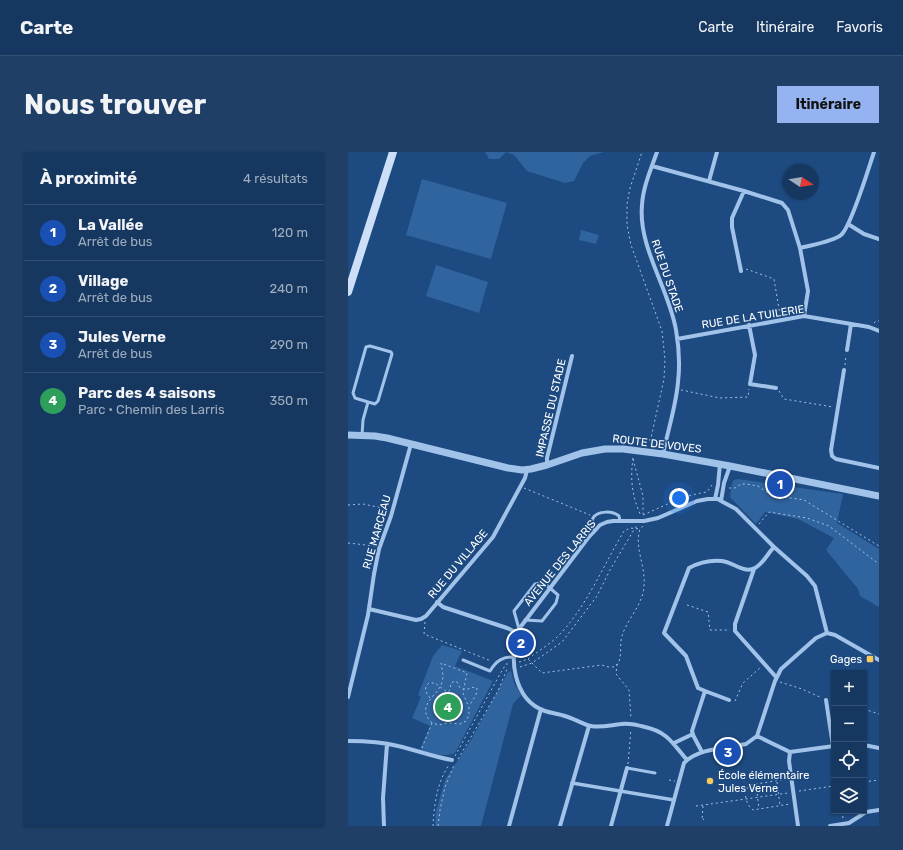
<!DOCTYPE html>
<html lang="fr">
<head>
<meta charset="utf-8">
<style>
  :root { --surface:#163860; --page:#1f3f66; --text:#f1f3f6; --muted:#9eacbd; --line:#355275; --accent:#95b2f1 }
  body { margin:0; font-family:Rubik,sans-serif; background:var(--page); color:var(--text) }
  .controls { position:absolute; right:12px; bottom:12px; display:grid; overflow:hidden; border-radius:0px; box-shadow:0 1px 3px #0004 }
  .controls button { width:36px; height:36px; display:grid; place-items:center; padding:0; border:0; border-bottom:1px solid var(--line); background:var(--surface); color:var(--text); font:20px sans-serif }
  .compass { position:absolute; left:435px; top:12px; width:36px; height:36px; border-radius:50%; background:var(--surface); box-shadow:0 1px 3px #0004; rotate:102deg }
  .you { position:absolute; left:331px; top:346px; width:14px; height:14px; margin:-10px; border:3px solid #fff; border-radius:50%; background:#1a73e8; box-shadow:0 0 0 6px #1a73e833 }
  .badge { display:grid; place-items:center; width:26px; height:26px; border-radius:50%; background:var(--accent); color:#fff; font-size:13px; font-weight:700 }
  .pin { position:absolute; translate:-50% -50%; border:2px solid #fff; box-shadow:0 1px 4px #0006 }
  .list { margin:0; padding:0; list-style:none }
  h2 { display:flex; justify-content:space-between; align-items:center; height:52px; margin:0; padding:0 16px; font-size:17px }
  h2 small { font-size:13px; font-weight:400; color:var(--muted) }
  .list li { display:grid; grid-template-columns:26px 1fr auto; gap:12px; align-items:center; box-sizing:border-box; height:56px; padding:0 16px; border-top:1px solid var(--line) }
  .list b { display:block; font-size:15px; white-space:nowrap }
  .list p { margin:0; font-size:13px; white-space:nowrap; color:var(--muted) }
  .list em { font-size:13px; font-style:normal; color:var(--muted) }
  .icon { flex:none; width:22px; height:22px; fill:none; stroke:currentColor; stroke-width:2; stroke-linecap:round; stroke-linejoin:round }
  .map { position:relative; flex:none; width:531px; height:674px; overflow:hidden; border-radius:0px }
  header { display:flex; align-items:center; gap:24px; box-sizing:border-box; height:56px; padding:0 20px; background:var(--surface); border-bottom:1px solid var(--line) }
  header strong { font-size:19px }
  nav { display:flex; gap:22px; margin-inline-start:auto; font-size:14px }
  .intro { display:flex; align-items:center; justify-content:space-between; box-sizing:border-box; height:96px; padding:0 24px }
  h1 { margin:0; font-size:28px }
  .button { padding:10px 18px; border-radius:0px; background:var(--accent); color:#111; font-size:14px; font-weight:700 }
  main { display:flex; gap:24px; padding:0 24px }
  aside { flex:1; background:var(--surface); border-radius:0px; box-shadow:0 1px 3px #0004 }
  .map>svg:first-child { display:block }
  .green { fill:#30649e }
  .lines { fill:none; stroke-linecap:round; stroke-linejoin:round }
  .path { stroke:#a1c3e9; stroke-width:1; stroke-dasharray:2 3; stroke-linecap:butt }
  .service { stroke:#a1c3e9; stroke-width:3 }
  .pedestrian { stroke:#a1c3e9; stroke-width:3.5 }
  .minor { stroke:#a1c3e9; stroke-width:4 }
  .tertiary { stroke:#a1c3e9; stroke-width:7 }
  .secondary { stroke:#ccdff7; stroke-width:8 }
  .poi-dot { fill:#f8c960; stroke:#1d4a80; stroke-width:1.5 }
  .labels { text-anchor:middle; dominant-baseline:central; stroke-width:3; stroke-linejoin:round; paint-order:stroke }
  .street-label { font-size:11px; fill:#fff; stroke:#1d4a80 }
  .poi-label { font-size:11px; fill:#fff; stroke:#1d4a80; text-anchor:end }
</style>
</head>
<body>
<header>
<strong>Carte</strong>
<nav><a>Carte</a><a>Itinéraire</a><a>Favoris</a></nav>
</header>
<div class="intro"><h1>Nous trouver</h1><a class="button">Itinéraire</a></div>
<main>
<aside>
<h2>À proximité<small>4 résultats</small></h2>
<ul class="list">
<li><span class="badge" style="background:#1a4fb4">1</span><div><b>La Vallée</b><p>Arrêt de bus</p></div><em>120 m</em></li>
<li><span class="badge" style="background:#1a4fb4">2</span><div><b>Village</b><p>Arrêt de bus</p></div><em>240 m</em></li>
<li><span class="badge" style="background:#1a4fb4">3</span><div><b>Jules Verne</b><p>Arrêt de bus</p></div><em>290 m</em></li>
<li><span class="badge" style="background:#2e9e5b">4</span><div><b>Parc des 4 saisons</b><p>Parc · Chemin des Larris</p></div><em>350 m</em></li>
</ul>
</aside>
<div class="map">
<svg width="531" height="674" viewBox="0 0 531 674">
  <rect width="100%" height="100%" fill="#1d4a80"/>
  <path class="green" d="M137,0H256L242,4L235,11L226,29L217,31L179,19L166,3L158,0L151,7H141Z
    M74,27L159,51L143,107L58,83Z
    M233,78L251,83L248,92L231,88Z
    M88,113L140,130L131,161L78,144Z
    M390,327L495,342L489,371L531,397V455L512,444L510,437L478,398L486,386L450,367L417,360L408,372L382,345L384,331L386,328Z
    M94,493L114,499L107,514L145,529L107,601C96,606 83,601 72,597L82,574L64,566L73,545L70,543L85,504Z
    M163,519L166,531L173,543L165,552L133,674H87L88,659L97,628L123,588L160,520Z"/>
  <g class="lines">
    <path class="path" d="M398,117L426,127L432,163
      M526,171L528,169H531
      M497,213L498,203
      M333,238L372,246L400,245L401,237
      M431,239L436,247L485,255
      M288,292L293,287L302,288L303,286L316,227L317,207L314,179L283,93L279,73V52L282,36L294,0
      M285,306C282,328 284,344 293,364
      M285,307L295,344V362
      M176,336L242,363
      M381,336H387L393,332H398L410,334L423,343L456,348L531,394
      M0,353L15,352L39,357
      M295,363C316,354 336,343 359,340L364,333
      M411,372L421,360L459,366L481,374L531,412
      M0,391L27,394
      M339,453L360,460L362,478H382
      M77,470L76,482L143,509
      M180,507C189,500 199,494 208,486C236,460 256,412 276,379L282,376L292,377
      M171,510L180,507L194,521L254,513C279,523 270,495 274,484C279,467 295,453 296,434C298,414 286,396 292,377L295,374
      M269,512L268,522L281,538L283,566
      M172,515L184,511L214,490L249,444L262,418L287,376L290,374
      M432,530L454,537L474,546
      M82,546C78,541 75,536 81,531H87L99,540L102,538L103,531L107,529L109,530L112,536C119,539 121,536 127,535L129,536L128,543L121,554
      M387,549L395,531L413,515
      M516,557L531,562
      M74,596L84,571L91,573L100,571L112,572L118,569L121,563V556L115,541L119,521L93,511C94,517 96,524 94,530C91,544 66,553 84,571
      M107,604L152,522L158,512H162
      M110,607L150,539L159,517H161
      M280,612L283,577
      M439,627L402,633L397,640C398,648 399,653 405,658L442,652
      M321,628L327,629
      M429,630L432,654
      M516,630L531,628
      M408,632L411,657
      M451,639L486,634
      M348,654L440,641
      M355,654L354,668L356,667
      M494,659L495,666
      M85,674C86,654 89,630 101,613
      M90,674L92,658L97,635L106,613"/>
    <path class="service" d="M14,283L15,268L20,250L27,252L30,249L44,202L43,200L22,194L18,195L5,241L7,246L20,250
      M246,380L243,372C244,370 244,368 245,366C250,358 265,359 271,364L272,369
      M171,477L166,459L187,432L196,431L210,443L208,451L194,469L177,468
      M115,508L142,519C148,509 155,504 167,505
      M279,616L307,621"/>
    <path class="pedestrian" d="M224,631L326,648"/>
    <path class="minor" d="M309,0C303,17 295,35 294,53C290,95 321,137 328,178C331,195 332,213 330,230C328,254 320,278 315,302
      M304,14L396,39L434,51L440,58L452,96L460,139L456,164
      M361,29L369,0
      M500,72L516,82L531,87
      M452,96C463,93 484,90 493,83C503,75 521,15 526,0
      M393,119L384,75V66L396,39
      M401,173L407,203L402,232L428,236
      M329,187L456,164L521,175L531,179
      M499,198L503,172
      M496,218L483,298L484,304L488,307L531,316
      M199,313V306L224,204
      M367,347L370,333L372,312
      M373,349L376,331L382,314
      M406,417L387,472V479L428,525
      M89,450L95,455L159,476L170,481
      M21,457L68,468L73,467L78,464L145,385L177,326L179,318
      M479,481L487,483L531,508
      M357,539L381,548
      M0,545L20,463L26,422L31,397L43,364L63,292
      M478,548L485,594
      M409,584L442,600L486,594
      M0,589C16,589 34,590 50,594C68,598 86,605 104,608
      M326,591L345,582
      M516,593L531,596
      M354,600L345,583L344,579L357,539L350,536L338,504L316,481L341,416C350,411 363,408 374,409C385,410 396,422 407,416C415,412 420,401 426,395
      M442,600L441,609L450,674
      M339,608C325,592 320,580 297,575C290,573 280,571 273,572C263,573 253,576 243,574C236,573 225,566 217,564C211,562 203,561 197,559C165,548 160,504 171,477L240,386L252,373L259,370L265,369H296L310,366L349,349L360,347H370L373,349L388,357L426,395L459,424L467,434L479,481
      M36,674L35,646L39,592
      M161,674L193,557
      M212,674L241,574
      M263,674L279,616
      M319,674L336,611C350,596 379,596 398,592L409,584L427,529L433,517L468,486L479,481
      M482,674L501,671L518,660L531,658"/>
    <path class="tertiary" d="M0,283L27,284L39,286L160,316L174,318L183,317L199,313L234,301L257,297H275L315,302L382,314L531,344"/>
    <path class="secondary" d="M0,140L45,0"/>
  </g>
  <g class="poi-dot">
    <rect x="518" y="503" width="8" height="8" rx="2"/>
    <circle cx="362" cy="629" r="4"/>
  </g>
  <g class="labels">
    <g class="street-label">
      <text transform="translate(319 124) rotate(71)">RUE DU STADE</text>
      <text transform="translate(405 165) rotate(-9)">RUE DE LA TUILERIE</text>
      <text transform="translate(203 256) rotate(-77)">IMPASSE DU STADE</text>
      <text transform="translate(309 292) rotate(7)">ROUTE DE VOVES</text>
      <text transform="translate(29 380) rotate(-74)">RUE MARCEAU</text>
      <text transform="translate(212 411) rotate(-51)">AVENUE DES LARRIS</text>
      <text transform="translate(110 412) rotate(-50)">RUE DU VILLAGE</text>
    </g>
    <g class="poi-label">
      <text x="514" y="507">Gages</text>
      <text x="370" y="623" text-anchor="start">École élémentaire<tspan x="370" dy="13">Jules Verne</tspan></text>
    </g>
  </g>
</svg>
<div class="controls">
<button>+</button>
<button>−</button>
<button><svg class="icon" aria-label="locate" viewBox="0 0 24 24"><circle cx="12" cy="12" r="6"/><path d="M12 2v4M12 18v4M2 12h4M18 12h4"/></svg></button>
<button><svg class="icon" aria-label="layers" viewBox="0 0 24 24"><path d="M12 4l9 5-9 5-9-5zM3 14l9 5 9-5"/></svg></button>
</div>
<svg class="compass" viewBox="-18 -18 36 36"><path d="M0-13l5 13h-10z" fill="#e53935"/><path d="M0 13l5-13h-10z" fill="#9eacbd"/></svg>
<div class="you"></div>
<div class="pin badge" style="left:432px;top:332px;background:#1a4fb4">1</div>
<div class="pin badge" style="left:173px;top:491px;background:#1a4fb4">2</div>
<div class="pin badge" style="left:380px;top:600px;background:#1a4fb4">3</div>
<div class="pin badge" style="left:100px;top:555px;background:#2e9e5b">4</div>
</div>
</main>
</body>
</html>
